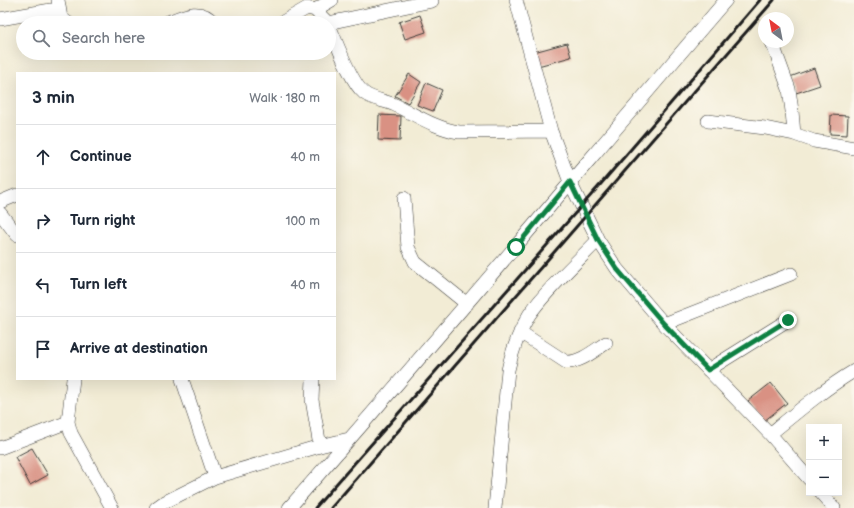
<!DOCTYPE html>
<html lang="en">
<head>
<meta charset="utf-8">
<style>
  :root { --surface:#fff; --page:#f6f6f7; --text:#1f2937; --muted:#747a83; --line:#e0e1e3 }
  body { margin:0; font-family:"Balsamiq Sans",sans-serif; background:var(--page); color:var(--text) }
  .controls { position:absolute; right:12px; bottom:12px; display:grid; overflow:hidden; border-radius:0px; box-shadow:0 4px 16px #0002 }
  .controls button { width:36px; height:36px; display:grid; place-items:center; padding:0; border:0; border-bottom:1px solid var(--line); background:var(--surface); color:var(--text); font:20px sans-serif }
  .compass { position:absolute; left:758px; top:12px; width:36px; height:36px; border-radius:50%; background:var(--surface); box-shadow:0 4px 16px #0002; rotate:328deg }
  .stop { position:absolute; width:12px; height:12px; margin:-9px; border:3px solid #0b8043; border-radius:50%; background:#fff }
  .stop.end { background:#0b8043; border-color:#fff; box-shadow:0 1px 4px #0008 }
  .list { margin:0; padding:0; list-style:none }
  h2 { display:flex; justify-content:space-between; align-items:center; height:52px; margin:0; padding:0 16px; font-size:17px }
  h2 small { font-size:13px; font-weight:400; color:var(--muted) }
  .list li { display:grid; grid-template-columns:26px 1fr auto; gap:12px; align-items:center; box-sizing:border-box; height:64px; padding:0 16px; border-top:1px solid var(--line) }
  .list b { display:block; font-size:15px; white-space:nowrap }
  .list em { font-size:13px; font-style:normal; color:var(--muted) }
  .icon { flex:none; width:22px; height:22px; fill:none; stroke:currentColor; stroke-width:2; stroke-linecap:round; stroke-linejoin:round }
  .map { position:relative; flex:none; width:854px; height:508px; overflow:hidden }
  .search { position:absolute; background:var(--surface); box-shadow:0 4px 16px #0002; left:16px; top:16px; width:320px; height:44px; display:flex; align-items:center; gap:10px; box-sizing:border-box; padding:0 14px; border-radius:22px; color:var(--muted); font-size:15px }
  .panel { position:absolute; background:var(--surface); box-shadow:0 4px 16px #0002; left:16px; top:72px; width:320px; height:308px; border-radius:0px }
  .map>svg:first-child { display:block }
  .building { fill:#d99183 }
  .lines { fill:none; stroke-linecap:round; stroke-linejoin:round }
  .street-casing { stroke:#3c3b38; stroke-width:14 }
  .street { stroke:#fff; stroke-width:13 }
  .rail { stroke:#1c1c1c; stroke-width:3 }
  .route { stroke:#0b8043; stroke-width:5 }
</style>
</head>
<body>
<div class="map">
<svg width="854" height="508" viewBox="0 0 854 508">
  <rect width="100%" height="100%" fill="#fbf7ec"/>
  <filter id="ink" filterUnits="userSpaceOnUse"><feTurbulence type="fractalNoise" baseFrequency=".025" numOctaves="2"/><feDisplacementMap in="SourceGraphic" scale="8" xChannelSelector="R" yChannelSelector="G"/><feConvolveMatrix kernelMatrix="1 2 1 2 8 2 1 2 1" color-interpolation-filters="sRGB"/></filter>
  <filter id="wash" filterUnits="userSpaceOnUse"><feTurbulence type="fractalNoise" baseFrequency=".012" numOctaves="4" result="noise"/><feDisplacementMap in="SourceGraphic" scale="16" xChannelSelector="R" yChannelSelector="G"/><feGaussianBlur stdDeviation="0.9" result="paint"/><feColorMatrix in="noise" values="0 0 0 0 0 0 0 0 0 0 0 0 0 0 0 0 0 1.4 0 .05"/><feComposite in="paint" operator="in"/></filter>
  <g filter="url(#wash)">
    <rect width="100%" height="100%" fill="#f2ecd5"/>
    <g id="blocks">
      <path class="building" d="M420,15L426,32L405,39L399,22Z
        M567,43L571,57L538,66L534,52Z
        M814,68L820,85L796,93L790,77Z
        M409,74L421,82L408,103L395,96Z
        M426,83L442,90L433,111L417,105Z
        M379,115L401,116L400,141L378,140Z
        M831,115L848,116L847,135L830,134Z
        M771,383L787,403L764,421L748,401Z
        M32,448L48,475L30,485L15,457Z"/>
    </g>
  </g>
  <g filter="url(#ink)">
    <use href="#blocks" fill-opacity="0" stroke="#3c3b38" stroke-width="1"/>
    <g class="lines">
      <defs>
        <path id="street" d="M58,0L61,18
          M516,0L551,131L570,182L598,240L617,269L664,324L770,434L809,479
          M315,10L332,0
          M0,19L51,10L68,23
          M166,23C183,16 200,6 214,23
          M281,23L307,8L315,10L328,23
          M328,23L432,1
          M329,25C336,41 351,83 364,93C373,100 384,100 395,105C416,115 435,128 459,132L551,131
          M772,42L789,89L792,111L794,134
          M708,121L765,128L794,134L814,141L854,148
          M404,198L408,247L415,262L467,304
          M0,202L17,195
          M0,213L17,235
          M664,324L791,274
          M520,332L566,362C580,363 595,350 606,343
          M708,370L788,320
          M73,379L68,422L71,433L112,508
          M182,379L215,477
          M313,379L312,400L320,446
          M770,434C797,412 824,389 854,371
          M0,448L68,422
          M821,493L834,508
          M156,508L163,503L215,477L320,446L349,439
          M289,508C437,341 580,170 726,0
          M495,508L508,370C512,351 519,332 529,315C547,289 576,263 598,240"/>
      </defs>
      <use href="#street" class="street-casing"/>
      <use href="#street" class="street"/>
      <path class="rail" d="M315,508L600,185L760,0
        M331,508L774,0"/>
    </g>
  </g>
  <g class="lines" filter="url(#ink)">
    <path class="route" d="M516,247L570,182L598,240L617,269L664,324L708,370L788,320"/>
  </g>
</svg>
<div class="controls">
<button>+</button>
<button>−</button>
</div>
<svg class="compass" viewBox="-18 -18 36 36"><path d="M0-13l5 13h-10z" fill="#e53935"/><path d="M0 13l5-13h-10z" fill="#747a83"/></svg>
<div class="stop" style="left:516px;top:247px"></div>
<div class="stop end" style="left:788px;top:320px"></div>
<div class="search"><svg class="icon" aria-label="search" viewBox="0 0 24 24"><circle cx="10" cy="10" r="6"/><path d="M15 15l6 6"/></svg>Search here</div>
<section class="panel">
<h2>3 min<small>Walk · 180 m</small></h2>
<ul class="list">
<li><svg class="icon" aria-label="ahead" viewBox="0 0 24 24"><path d="M12 20V5M6 11l6-6 6 6"/></svg><div><b>Continue</b></div><em>40 m</em></li>
<li><svg class="icon" aria-label="right" viewBox="0 0 24 24"><path d="M7 20v-9h11M14 6l5 5-5 5"/></svg><div><b>Turn right</b></div><em>100 m</em></li>
<li><svg class="icon" aria-label="left" viewBox="0 0 24 24"><path d="M17 20v-9H6M10 6l-5 5 5 5"/></svg><div><b>Turn left</b></div><em>40 m</em></li>
<li><svg class="icon" aria-label="arrive" viewBox="0 0 24 24"><path d="M6 21V4h12l-3 4 3 4H6"/></svg><div><b>Arrive at destination</b></div></li>
</ul>
</section>
</div>
</body>
</html>
